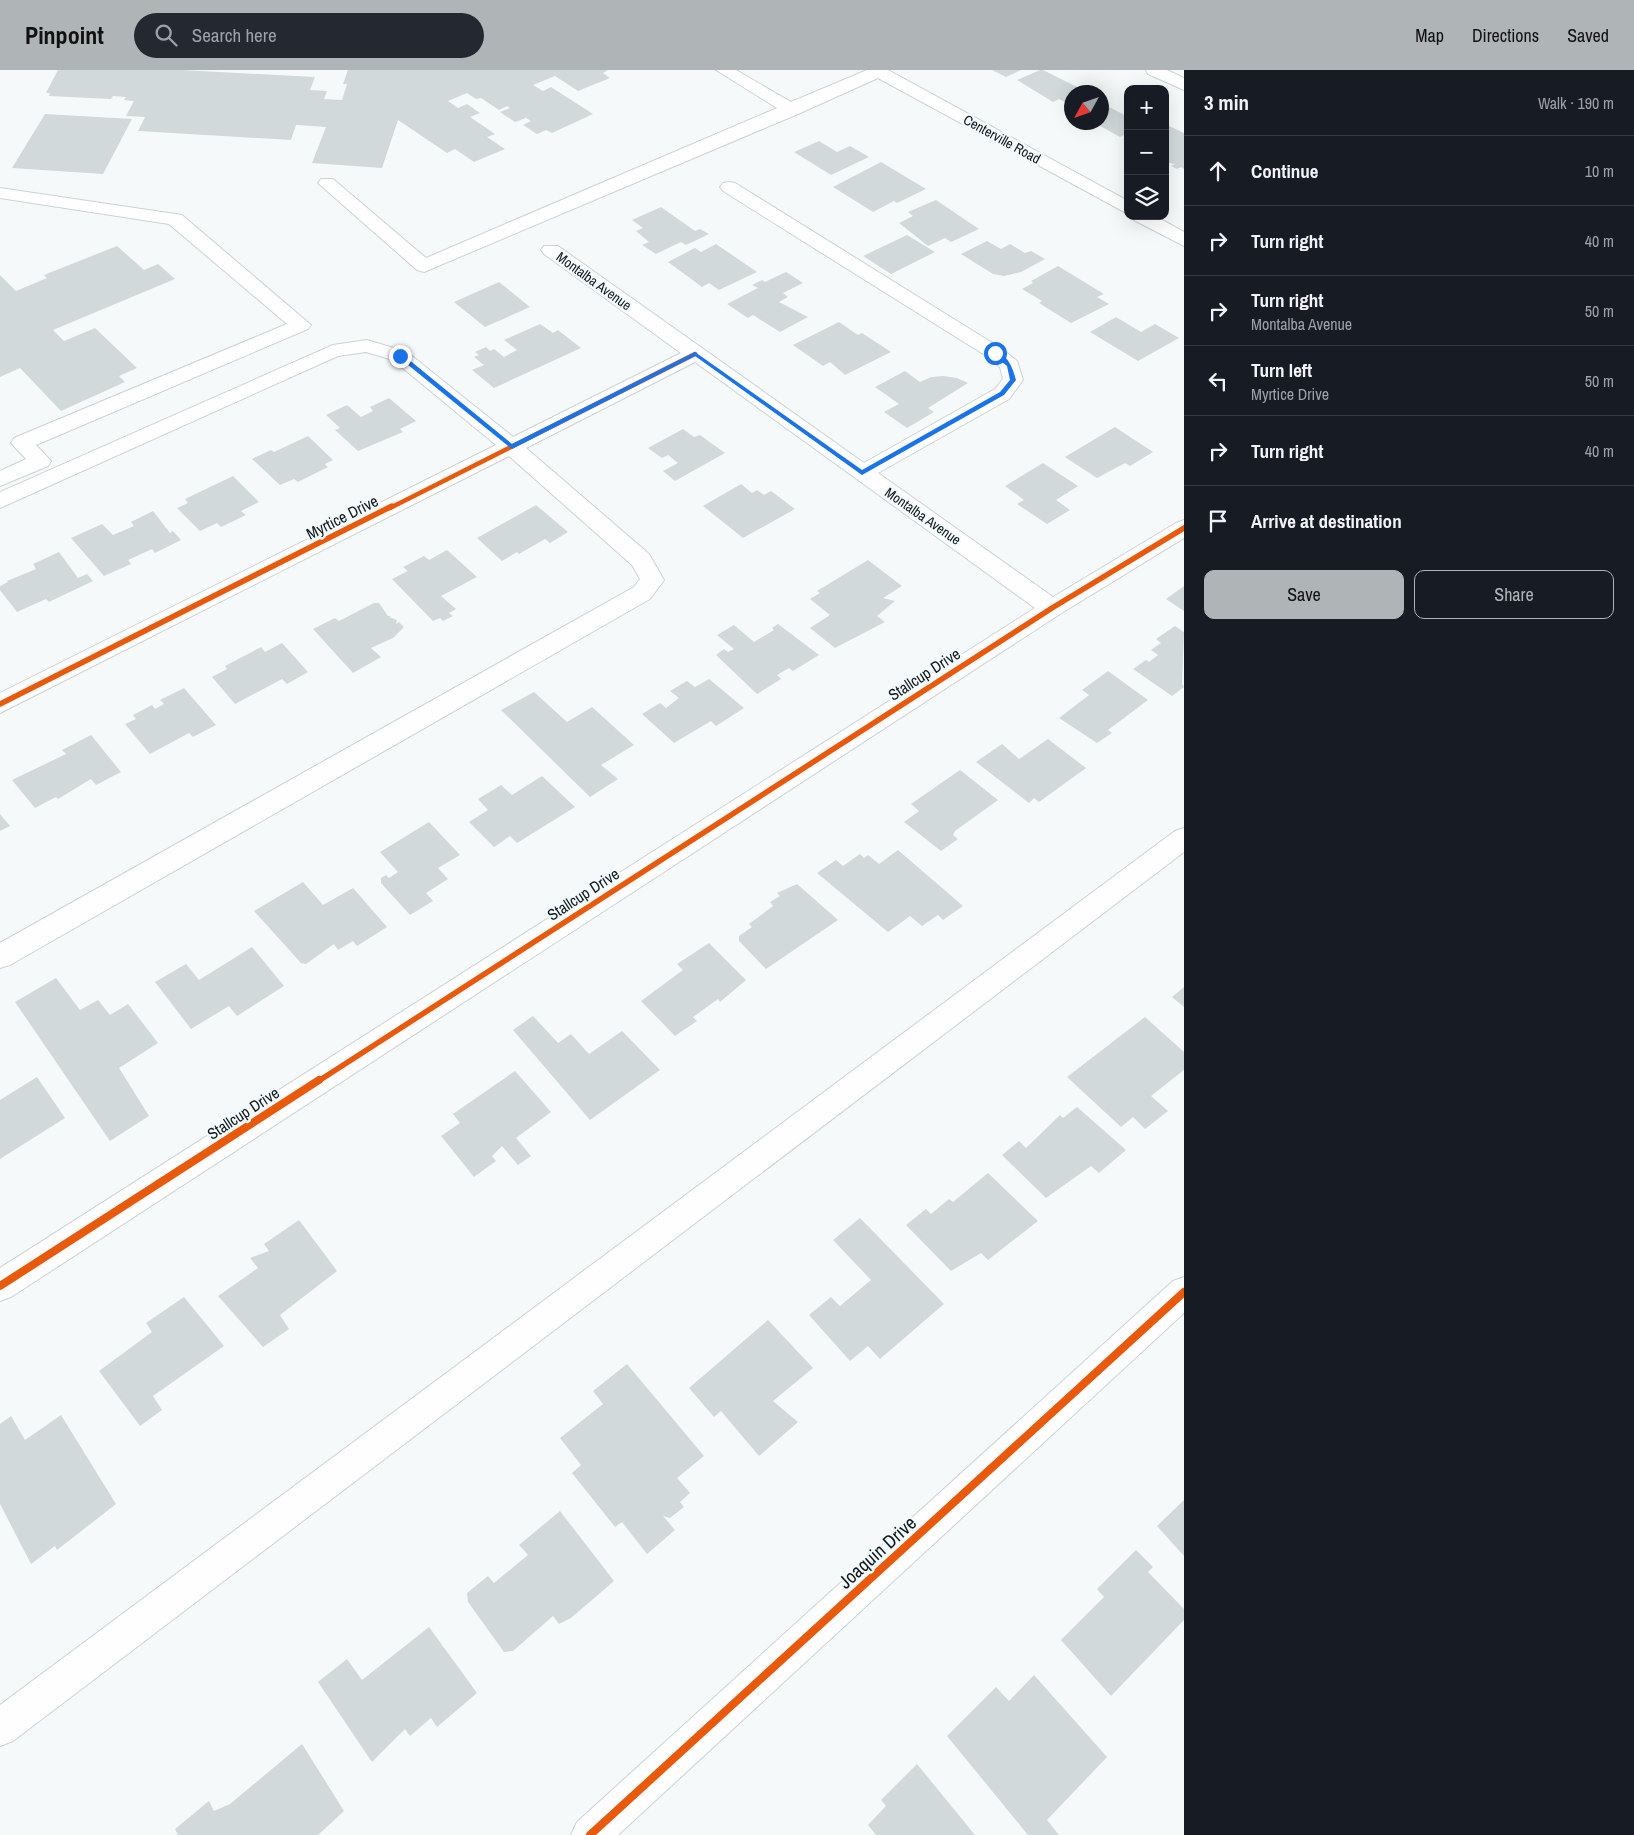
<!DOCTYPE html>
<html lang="en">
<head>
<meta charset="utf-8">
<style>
  :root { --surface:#171b24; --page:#242831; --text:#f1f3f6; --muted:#9ea1a6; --line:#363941; --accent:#afb4b7 }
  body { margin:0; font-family:"Archivo Narrow",sans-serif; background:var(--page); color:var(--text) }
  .controls { position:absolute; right:15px; top:15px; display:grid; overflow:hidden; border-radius:10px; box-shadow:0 5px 20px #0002 }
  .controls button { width:45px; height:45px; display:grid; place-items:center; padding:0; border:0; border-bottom:1px solid var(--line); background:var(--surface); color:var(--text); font:25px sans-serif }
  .compass { position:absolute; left:1064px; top:15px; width:45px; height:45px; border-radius:50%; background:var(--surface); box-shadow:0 5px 20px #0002; rotate:230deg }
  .stop { position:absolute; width:15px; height:15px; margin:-11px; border:4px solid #1a73e8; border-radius:50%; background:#fff }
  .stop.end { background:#1a73e8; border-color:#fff; box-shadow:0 1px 5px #0008 }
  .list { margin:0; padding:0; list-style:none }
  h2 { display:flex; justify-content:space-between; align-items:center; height:65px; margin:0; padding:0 20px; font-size:21px }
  h2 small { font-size:16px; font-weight:400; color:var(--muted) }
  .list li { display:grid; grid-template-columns:32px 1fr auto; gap:15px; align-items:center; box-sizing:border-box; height:70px; padding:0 20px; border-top:1px solid var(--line) }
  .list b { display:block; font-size:19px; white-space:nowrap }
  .list p { margin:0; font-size:16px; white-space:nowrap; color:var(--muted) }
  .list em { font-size:16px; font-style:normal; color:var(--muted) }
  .actions { display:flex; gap:10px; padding:15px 20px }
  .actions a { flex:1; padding:11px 0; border:1px solid var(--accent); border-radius:10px; text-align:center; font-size:18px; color:var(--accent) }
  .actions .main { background:var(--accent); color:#111 }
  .icon { flex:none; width:28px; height:28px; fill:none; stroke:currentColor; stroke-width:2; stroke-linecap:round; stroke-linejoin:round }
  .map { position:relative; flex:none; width:1184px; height:1765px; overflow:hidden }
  header { display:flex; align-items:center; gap:30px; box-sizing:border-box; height:70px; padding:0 25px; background:var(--accent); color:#111 }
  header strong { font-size:24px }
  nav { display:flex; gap:28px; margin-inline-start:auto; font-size:18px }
  .search { width:350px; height:45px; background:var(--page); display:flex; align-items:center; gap:12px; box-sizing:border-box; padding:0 18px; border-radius:28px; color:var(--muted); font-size:19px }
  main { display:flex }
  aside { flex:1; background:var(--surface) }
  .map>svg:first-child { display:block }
  .building { fill:#d1d9da }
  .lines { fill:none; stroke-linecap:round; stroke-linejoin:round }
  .minor-casing { stroke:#ccd2d5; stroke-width:2 }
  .minor { fill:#fefefe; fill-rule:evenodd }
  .cycleway-far2-casing { stroke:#f4fafc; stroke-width:7 }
  .cycleway-far1-casing { stroke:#f4fafc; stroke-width:9 }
  .cycleway-casing { stroke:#f4fafc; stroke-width:11 }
  .cycleway-far2 { stroke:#e8590c; stroke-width:4.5 }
  .cycleway-far1 { stroke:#e8590c; stroke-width:5.5 }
  .cycleway { stroke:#e8590c; stroke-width:8 }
  .route { fill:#1a73e8 }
  .labels { text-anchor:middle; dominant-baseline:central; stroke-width:5; stroke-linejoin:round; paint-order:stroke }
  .far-street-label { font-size:14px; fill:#0e191d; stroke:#f4fafc }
  .street-label { font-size:16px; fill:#0e191d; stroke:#f4fafc }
  .near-street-label { font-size:19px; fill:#0e191d; stroke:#f4fafc }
</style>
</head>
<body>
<header>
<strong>Pinpoint</strong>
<div class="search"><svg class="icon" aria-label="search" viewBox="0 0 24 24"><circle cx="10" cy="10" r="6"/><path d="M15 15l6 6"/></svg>Search here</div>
<nav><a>Map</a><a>Directions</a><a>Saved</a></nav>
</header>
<main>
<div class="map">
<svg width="1184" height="1765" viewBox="0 0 1184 1765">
  <rect width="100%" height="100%" fill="#f6f9fa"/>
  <path class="building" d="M58,0H182L315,7L310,20L327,21L324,29L342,30L347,14H343L348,0H608L603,3L610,8L578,21L555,6L533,15L543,21L551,17L593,44L552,63L546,60L537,64L523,55L531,51L526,48L515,52L500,42L510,38L507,36L499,40L481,28L476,29L467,23L448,31L458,38L467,34L480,43L470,47L495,64L487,67L505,79L474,92L455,79L447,83L398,50L382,98L312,93L326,57L296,55L291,70L138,61L145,47L126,46L134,31L124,30L126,27L113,26L111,29L49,26L50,23H46Z
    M992,0H1021L1006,7Z
    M1040,0H1043L1087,22H1072V31L1067,33L1059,29L1053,32L1017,10Z
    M1102,33L1128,47V63L1120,67L1093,52H1102Z
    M45,44L132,49L103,104L12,98Z
    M1167,55L1184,63V99L1181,97L1177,99L1171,96L1175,94L1165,92V56Z
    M819,71L837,82L850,76L869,87L831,105L794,82Z
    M881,92L926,119L897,133L894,131L873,142L833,117Z
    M936,130L979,159L951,172L945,168L928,176L899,153L913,146L908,142Z
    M661,137L695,161L700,159L709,164L686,175L681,172L656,184L642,175L649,172L636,161L643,158L632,150Z
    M907,165L935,182L891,204L863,186Z
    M987,171L1001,179L1010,174L1025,183L1031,181L1045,189L1021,202L1004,206L993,204L961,184Z
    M716,174L757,202L719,220L709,213L702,217L668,192L695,178L701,182Z
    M117,176L144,200L158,194L175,209L53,260L64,271L95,258L137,298L119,306L125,312L61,341L20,298L0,307V205L16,221L47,208L44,205Z
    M1058,196L1104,224L1097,227L1109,234L1071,253L1039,233L1042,231L1022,219L1033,213L1031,211Z
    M786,202L803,213L783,223L788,227L779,232L808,247L780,262L753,245L748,248L727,234L758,218L752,215L762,210L765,212Z
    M499,212L530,237L485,257L454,232Z
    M1116,247L1141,262L1155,254L1179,268L1138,291L1090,262Z
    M839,252L858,265L862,263L891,282L845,305L830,292L823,296L793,275Z
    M540,254L553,263L558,260L581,278L494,318L472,300L484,295L474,287L479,285L475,282L486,277L490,281L494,279L504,287L517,280L504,270Z
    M905,301L920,312L931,307L943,306L957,308L968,313L928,338L934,342L907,358L884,342L899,334L875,317Z
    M389,328L416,351L400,359L403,362L358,381L335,360L340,358L326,345L347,335L361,347L373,341L370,337Z
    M1115,357L1153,382L1130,396L1125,393L1097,408L1065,387Z
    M683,359L694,367L700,365L725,383L675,411L663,401L678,393L668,385L662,388L648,378Z
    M308,366L333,390L325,394L328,397L298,412L294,409L280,415L252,389L271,380L274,382Z
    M1043,393L1078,416L1056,430L1070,440L1047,454L1017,434L1024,430L1005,416Z
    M233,406L259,432L241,441L246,445L221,457L217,453L200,461L177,438L188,433L185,429Z
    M741,414L752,423L757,420L764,425L771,421L795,439L743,468L703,436Z
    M536,435L568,462L550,473L545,469L519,484L517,482L502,491L477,468Z
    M153,441L170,463L173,461L181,470L155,483L152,479L128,490L131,494L104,506L71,468L102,454L113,465L134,456L131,452Z
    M447,480L477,507L441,526L456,539L449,543L453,546L443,551L440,548L433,551L392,509L408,501L403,497L424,486L429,490Z
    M59,482L78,508L87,504L93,511L49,532L46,529L17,542L0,520V516L8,512L7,511L36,499L33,494Z
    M868,490L902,516L883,528L895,531L877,546L885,552L835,578L810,558L830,545L810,529L820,523L817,521Z
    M1184,516V541L1166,529Z
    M374,533H379L388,546H392L389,547L397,550L396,554L399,552L404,557L393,568L371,578L381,587L353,603L313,559L335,548L339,551Z
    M778,554L819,585L793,601L789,598L777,605L781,609L757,624L716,585L724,579L728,582L734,579L717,565L734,555L754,572L774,560L772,558Z
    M1175,556L1184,562L1182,614L1184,617L1172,626L1133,599L1146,590L1149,592L1158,585L1151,580L1161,573L1156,569Z
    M282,573L308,602L287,614L282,609L235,634L212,607L227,599L225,596L261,577L265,582Z
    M1108,601L1148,630L1108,660L1112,663L1097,673L1059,648L1089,625L1082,620Z
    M709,609L744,638L716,656L711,651L674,673L642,644L660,633L666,638L679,628L670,621L687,611L695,617Z
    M184,618L216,655L193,667L189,663L150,684L125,654L136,649L133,645L152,635L155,639L164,634L160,630Z
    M534,622L567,652L592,637L634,675L601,695L618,709L590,727L501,640Z
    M91,665L121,702L96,715L91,709L58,729L56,727L35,738L12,710L66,684L62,680Z
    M1048,669L1086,698L1039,732L1034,728L1029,733L976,692L1002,674L1019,689Z
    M960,700L998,730L955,761L953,765L958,769L941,781L904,752L919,741L911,734Z
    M542,706L575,737L517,773L510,766L494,777L469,752L488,740L478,729L501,715L512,725Z
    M0,744L10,756L0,761Z
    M429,752L460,785L438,798L448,809L426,823L433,831L410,845L381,813V808L386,805L389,808L398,802L380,782Z
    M898,780L963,836L943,850L938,845L922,856L910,846L888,862L817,803L836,790L843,796L860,784L864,788L868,785L879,794Z
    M303,812L323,835L353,818L387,857L357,876L353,871L338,880L334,874L306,894L301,893L254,841Z
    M797,814L838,850L766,899L739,871V866L752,857L749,854L773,836L770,832L780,826L777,823Z
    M709,873L746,910L720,932L718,929L693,947L697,951L675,966L641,931L683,900L677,894Z
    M252,877L284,916L237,946L229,936L191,959L155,912L186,894L199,910Z
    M56,908L80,940L98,930L110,945L128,934L158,973L119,998L149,1046L110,1071L15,932Z
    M1184,917V937L1172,927Z
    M533,946L558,973L571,964L589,984L622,961L660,1000L590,1050L513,960Z
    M1145,947L1184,982V1000L1151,1026L1168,1041L1145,1059L1133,1047L1121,1057L1067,1007Z
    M515,1001L551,1042L516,1068L531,1086L518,1095L502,1076L492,1086L496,1091L474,1107L441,1066L460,1053L453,1044Z
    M37,1007L65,1048L0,1089V1030Z
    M1077,1037L1126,1080L1099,1103L1091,1096L1046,1128L1002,1085L1019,1071L1026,1078L1060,1045L1063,1048Z
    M988,1103L1038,1151L988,1190L981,1183L951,1201L906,1155L926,1139L931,1144L949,1129L953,1132Z
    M860,1148L944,1234L880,1289L868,1276L850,1291L809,1245L831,1227L840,1236L871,1210L833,1170Z
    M299,1150L337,1201L280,1245L289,1259L263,1277L218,1226L258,1198L250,1188L269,1181L264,1174Z
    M184,1227L224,1276L153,1326L162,1340L140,1356L99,1301L152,1262L146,1253Z
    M768,1250L813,1298L773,1331L798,1352L759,1386L721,1341L714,1347L689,1318Z
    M627,1294L704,1386L677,1408L690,1423L680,1432L684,1437L670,1448L663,1446L675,1460L647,1484L622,1452L615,1457L572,1403L581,1395L560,1368L603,1334L593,1321Z
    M61,1345L116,1434L57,1480L55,1476L31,1494L0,1434V1354L11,1346L25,1370Z
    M1184,1430V1486L1157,1456Z
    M560,1441L614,1511L571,1548L559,1554L553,1546L513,1581L504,1582L468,1532L467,1523L488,1506L494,1513L528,1485L519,1475Z
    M1136,1480L1153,1497L1148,1502L1184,1539V1550L1111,1626L1061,1570L1104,1527L1097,1519Z
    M429,1557L477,1623L437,1657L431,1648L410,1666L405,1659L372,1692L318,1612L347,1589L362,1610Z
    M1034,1605L1107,1687L1047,1750L1059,1765H1028L947,1666L996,1617L1009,1631Z
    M302,1674L344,1741L318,1765H178L175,1759L209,1731L214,1741L230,1734Z
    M917,1694L975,1765H876L868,1755L886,1736L881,1730Z"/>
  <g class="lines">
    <defs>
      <path id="minor" d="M716,0H736L791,32L867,0H888L1128,131V144L878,8L798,44L424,202L417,200L318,113L321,109H333L426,188L777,38Z
        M1146,0H1167L1184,8V20L1148,4Z
        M729,112L735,113L1002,279L1017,291L1023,310L1009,329L878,403L1053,527L1176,453L1184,450V468L1060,544L11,1227L0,1231V1198L1035,538L695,292L526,378L649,484L664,510L650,529L10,895L0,898V873L634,517L640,509L632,495L509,386L0,643V623L496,375L393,290L366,282L338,286L0,438V422L333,275L367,270L407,282L513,367L681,283L544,184L541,180L544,176H558L864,393L995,319L1003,309L1000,297L988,287L723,121L720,117L723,113Z
        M0,118L182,145L311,255L308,259L36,375L51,391L48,396L0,416V401L26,389L11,373L14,368L287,254L169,154L0,128Z
        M1132,146H1155L1184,162V176L1134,150Z
        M1184,758V782L13,1671L0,1676V1635L1175,761Z
        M1184,1207V1243L618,1765H571L577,1752L1173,1211Z"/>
    </defs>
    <use href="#minor" class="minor-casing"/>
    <use href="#minor" class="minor"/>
    <defs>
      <path id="cycleway-far2" d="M390,438L695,284"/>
      <path id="cycleway-far1" d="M0,634L392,436
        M317,1012L1052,538L1184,458"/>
      <path id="cycleway" d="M0,1216L319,1010
        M590,1765L1184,1222"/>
    </defs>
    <use href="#cycleway-far2" class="cycleway-far2-casing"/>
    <use href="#cycleway-far1" class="cycleway-far1-casing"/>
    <use href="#cycleway" class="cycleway-casing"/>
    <use href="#cycleway-far2" class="cycleway-far2"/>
    <use href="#cycleway-far1" class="cycleway-far1"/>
    <use href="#cycleway" class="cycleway"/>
  </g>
  <path class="route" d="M695,282L862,400L1000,322L1010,310L1007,296L993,285V282C1007,282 1013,298 1016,310L1004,325L862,405L695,286L512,379L397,286L402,284L512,374Z"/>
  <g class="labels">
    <g class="far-street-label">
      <text transform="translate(1002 69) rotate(29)">Centerville Road</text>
      <text transform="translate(594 211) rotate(36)">Montalba Avenue</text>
      <text transform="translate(923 446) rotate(35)">Montalba Avenue</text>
    </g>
    <g class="street-label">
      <text transform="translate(342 447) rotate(-27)">Myrtice Drive</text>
      <text transform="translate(924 604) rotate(-33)">Stallcup Drive</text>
      <text transform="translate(583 824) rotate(-33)">Stallcup Drive</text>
      <text transform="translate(243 1043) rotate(-33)">Stallcup Drive</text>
    </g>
    <g class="near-street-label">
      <text transform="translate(877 1482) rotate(-42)">Joaquin Drive</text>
    </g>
  </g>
</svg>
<div class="controls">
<button>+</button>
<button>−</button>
<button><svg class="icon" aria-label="layers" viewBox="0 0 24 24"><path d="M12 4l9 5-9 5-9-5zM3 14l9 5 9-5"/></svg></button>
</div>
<svg class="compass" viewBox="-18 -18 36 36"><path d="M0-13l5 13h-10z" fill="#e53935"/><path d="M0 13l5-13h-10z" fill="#9ea1a6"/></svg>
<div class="stop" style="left:995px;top:283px"></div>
<div class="stop end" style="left:400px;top:286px"></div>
</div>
<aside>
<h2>3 min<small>Walk · 190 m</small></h2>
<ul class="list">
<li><svg class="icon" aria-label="ahead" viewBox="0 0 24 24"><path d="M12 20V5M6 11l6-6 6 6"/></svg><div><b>Continue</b></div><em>10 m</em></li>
<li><svg class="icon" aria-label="right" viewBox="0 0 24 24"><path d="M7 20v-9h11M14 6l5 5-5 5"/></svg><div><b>Turn right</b></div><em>40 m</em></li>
<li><svg class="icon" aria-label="right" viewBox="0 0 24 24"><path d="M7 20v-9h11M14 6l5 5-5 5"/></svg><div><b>Turn right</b><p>Montalba Avenue</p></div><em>50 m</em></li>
<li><svg class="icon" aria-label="left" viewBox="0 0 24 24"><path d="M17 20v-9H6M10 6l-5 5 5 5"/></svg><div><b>Turn left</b><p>Myrtice Drive</p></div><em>50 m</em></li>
<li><svg class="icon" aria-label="right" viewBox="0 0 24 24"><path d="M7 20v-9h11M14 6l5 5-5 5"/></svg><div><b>Turn right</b></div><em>40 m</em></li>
<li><svg class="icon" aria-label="arrive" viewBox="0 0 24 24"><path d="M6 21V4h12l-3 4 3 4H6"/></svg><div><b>Arrive at destination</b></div></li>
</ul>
<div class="actions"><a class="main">Save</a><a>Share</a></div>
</aside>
</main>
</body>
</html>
